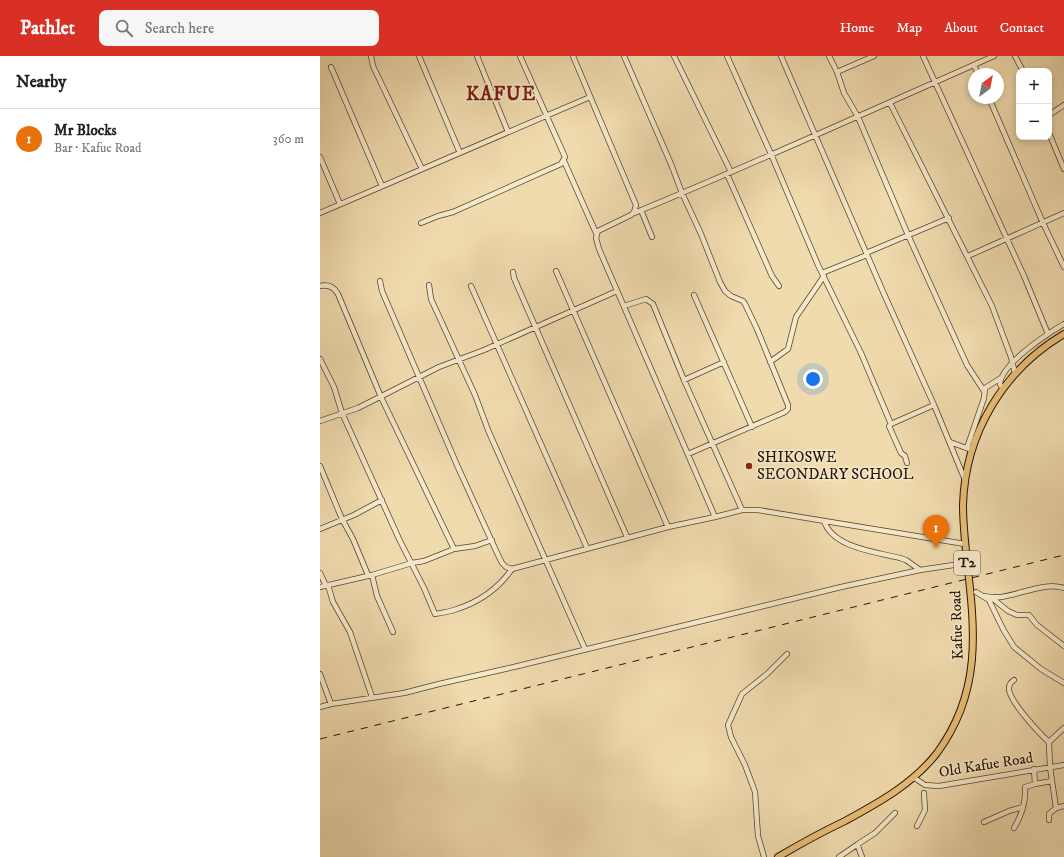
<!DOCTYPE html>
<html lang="en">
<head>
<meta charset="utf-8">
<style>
  :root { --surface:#fff; --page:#f6f6f6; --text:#222; --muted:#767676; --line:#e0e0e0; --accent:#d93025 }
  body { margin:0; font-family:"IM FELL DW Pica",serif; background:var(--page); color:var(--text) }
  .controls { position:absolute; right:12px; top:12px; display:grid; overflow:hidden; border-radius:8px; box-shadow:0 2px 6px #0003 }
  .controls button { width:36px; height:36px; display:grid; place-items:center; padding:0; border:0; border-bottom:1px solid var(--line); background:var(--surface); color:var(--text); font:20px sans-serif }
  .compass { position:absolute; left:648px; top:12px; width:36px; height:36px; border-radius:50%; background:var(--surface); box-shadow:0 2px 6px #0003; rotate:32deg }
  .you { position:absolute; left:493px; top:323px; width:14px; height:14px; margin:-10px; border:3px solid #fff; border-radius:50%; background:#1a73e8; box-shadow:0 0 0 6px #1a73e833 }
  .badge { display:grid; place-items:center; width:26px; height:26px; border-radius:50%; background:var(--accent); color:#fff; font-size:13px; font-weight:700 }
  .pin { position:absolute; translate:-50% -33px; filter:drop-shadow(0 1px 2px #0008) }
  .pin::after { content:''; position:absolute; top:21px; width:14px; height:12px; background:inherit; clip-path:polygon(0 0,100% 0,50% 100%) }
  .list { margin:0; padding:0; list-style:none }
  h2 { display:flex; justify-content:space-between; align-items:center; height:52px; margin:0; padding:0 16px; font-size:17px }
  h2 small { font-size:13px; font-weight:400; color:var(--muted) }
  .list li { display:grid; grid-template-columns:26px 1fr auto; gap:12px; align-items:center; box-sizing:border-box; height:60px; padding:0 16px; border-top:1px solid var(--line) }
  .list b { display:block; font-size:15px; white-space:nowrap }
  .list p { margin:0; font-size:13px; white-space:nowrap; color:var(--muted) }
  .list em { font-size:13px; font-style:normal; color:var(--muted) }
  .icon { flex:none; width:22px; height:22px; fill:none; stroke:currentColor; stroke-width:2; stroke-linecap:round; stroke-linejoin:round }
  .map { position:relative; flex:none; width:744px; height:801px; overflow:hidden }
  header { display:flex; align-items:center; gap:24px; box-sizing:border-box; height:56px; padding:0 20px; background:var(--accent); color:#fff }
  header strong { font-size:19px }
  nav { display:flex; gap:22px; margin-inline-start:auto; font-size:14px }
  .search { width:280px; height:36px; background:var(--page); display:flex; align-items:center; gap:10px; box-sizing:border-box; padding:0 14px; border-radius:8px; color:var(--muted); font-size:15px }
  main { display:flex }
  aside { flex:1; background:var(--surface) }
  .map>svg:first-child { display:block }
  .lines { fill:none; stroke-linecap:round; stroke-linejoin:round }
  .minor-casing { stroke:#56462d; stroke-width:6 }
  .highway-casing { stroke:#231402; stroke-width:8 }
  .minor { stroke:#f5e8cb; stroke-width:4.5 }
  .highway { stroke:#e8be78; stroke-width:6 }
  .rail { stroke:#231402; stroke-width:1; stroke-dasharray:7 7; stroke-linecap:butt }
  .poi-dot { fill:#8f2418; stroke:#f5e8cb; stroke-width:1.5 }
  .labels { text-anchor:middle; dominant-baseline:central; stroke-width:3; stroke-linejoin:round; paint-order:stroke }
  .shield { fill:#f5e8cb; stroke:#62543e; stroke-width:1 }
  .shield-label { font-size:14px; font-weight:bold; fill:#231402 }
  .poi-label { font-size:15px; fill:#231402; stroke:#f5e8cb; text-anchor:start }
  .street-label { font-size:15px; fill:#231402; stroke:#f5e8cb }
  .district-label { font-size:19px; font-weight:bold; letter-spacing:1px; fill:#7a1f14; stroke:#f5e8cb }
</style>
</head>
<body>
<header>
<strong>Pathlet</strong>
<div class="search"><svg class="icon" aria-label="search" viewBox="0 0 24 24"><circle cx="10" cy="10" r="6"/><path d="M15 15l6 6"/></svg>Search here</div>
<nav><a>Home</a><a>Map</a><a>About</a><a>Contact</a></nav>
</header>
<main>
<aside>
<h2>Nearby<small></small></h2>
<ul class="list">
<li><span class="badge" style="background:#e8710a">1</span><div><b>Mr Blocks</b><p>Bar · Kafue Road</p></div><em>360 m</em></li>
</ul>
</aside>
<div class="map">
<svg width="744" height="801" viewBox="0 0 744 801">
  <rect width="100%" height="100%" fill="#f0dbaf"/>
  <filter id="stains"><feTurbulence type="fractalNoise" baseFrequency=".005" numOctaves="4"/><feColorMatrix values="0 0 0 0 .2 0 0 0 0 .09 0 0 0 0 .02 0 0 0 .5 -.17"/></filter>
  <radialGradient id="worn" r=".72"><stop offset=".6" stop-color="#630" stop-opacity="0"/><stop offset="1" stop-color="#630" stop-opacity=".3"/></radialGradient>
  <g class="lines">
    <defs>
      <path id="minor" d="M51,0L53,10L102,113
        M99,0L140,97
        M157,0L188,76
        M253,0L316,149L314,156L311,159L278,175L276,182L279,193L395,461L422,454H438L645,488
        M304,0L351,108L362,137L381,178L400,226L405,235L411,240L423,245L425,248L437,273L468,349V353L465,356L368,398
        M354,0L411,116
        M407,0L451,98L498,209L541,297L571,368
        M461,0L564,238L614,349L645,424
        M509,0L517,16L524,37L538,61L588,179L647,309L664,335
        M603,0L704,220L728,278
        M695,0L703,15
        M654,9L658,18
        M11,11L62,130
        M517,16L554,0
        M669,42L723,167L744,211
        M570,47L672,250L691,301L695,317
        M729,59L744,49
        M729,77L744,113
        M0,101L20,148
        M244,105L276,177
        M407,118L452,220L459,230
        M321,154L332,181
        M0,157L270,41
        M312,158C434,108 554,53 674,0
        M101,167L118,160L133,156L241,108L245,101L200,0
        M546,197L629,162
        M648,200L744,157
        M236,215L348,471
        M193,216L194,222L307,481
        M502,217L547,199
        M60,225L62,235L137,409L178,499L182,507L186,511L192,513L348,471L395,461
        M109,229L111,243L155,339L168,374L265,593
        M0,230C8,228 14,231 18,238L61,341L134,493
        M151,230L267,492
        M374,239L432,371
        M304,250L326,243L333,248L364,324L422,454
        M0,303L14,331L22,357L80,485L104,532L115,558C121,557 128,556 134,554C157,547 178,533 192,513
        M450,306L468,293L476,261L504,220
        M364,324L404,306
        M683,333L680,328C681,308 727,278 744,268
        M0,365L38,352L119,311L164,294L297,235
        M630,386L649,393
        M647,392L664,342L665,332L681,322
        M587,407L585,400L581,397L569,370L571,368L614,349
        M0,410L22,463L33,483L48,519
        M504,465C513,492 556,496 580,502L586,504L600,514
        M0,473L34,459L62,444
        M0,517L6,530
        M52,519L57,540L73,576
        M8,529L13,546L30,576L52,641
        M0,531L52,519L92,507L104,505L134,493L155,490L172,484
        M656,536L669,544L683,573L694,591L721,613L744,627
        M665,540C688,547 719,524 744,532
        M672,542L688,555L697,559H709L717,569L744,590
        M0,618L11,648
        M694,624C691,626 689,628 689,632C688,644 720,678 729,686L730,711L736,752L729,758V764
        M0,651L11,648L84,637L119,628L198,610L521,531L600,514L647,507
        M729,686L744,672
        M593,721L605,729L619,730L744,709
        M715,728L732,725
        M736,752L744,750
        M664,766L689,755L703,751
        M597,770L605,754L604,737
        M694,772C702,759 706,746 705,731L715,728L714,713
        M444,801L438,780L435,736L425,709L411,681L408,669L422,638L447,618L467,598
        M519,801L538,788
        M542,801L538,790V788L555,777L575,757"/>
      <path id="highway" d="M458,801C480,788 502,776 525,765C558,747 593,728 617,697C662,636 655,575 647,505C645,486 643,468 643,449C645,378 683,314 744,278"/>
    </defs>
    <use href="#minor" class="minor-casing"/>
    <use href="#highway" class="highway-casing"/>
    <use href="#minor" class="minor"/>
    <use href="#highway" class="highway"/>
    <path class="rail" d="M0,683L744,499"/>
  </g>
  <circle class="poi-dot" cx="429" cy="410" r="4"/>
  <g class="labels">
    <rect class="shield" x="634" y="495" width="26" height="24" rx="3"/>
    <g class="shield-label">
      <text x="647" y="507">T2</text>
    </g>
    <g class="poi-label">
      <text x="437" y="401">SHIKOSWE<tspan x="437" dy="17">SECONDARY SCHOOL</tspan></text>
    </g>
    <g class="street-label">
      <text transform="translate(637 569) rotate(-92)">Kafue Road</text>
      <text transform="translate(666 709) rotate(-9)">Old Kafue Road</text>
    </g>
    <g class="district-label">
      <text x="181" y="38">KAFUE</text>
    </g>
  </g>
  <rect width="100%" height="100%" filter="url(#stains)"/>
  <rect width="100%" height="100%" fill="url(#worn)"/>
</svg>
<div class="controls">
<button>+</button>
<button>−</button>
</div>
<svg class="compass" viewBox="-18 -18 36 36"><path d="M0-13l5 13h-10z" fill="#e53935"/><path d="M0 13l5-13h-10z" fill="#767676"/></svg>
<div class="you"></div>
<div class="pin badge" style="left:616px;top:492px;background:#e8710a">1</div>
</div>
</main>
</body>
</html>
